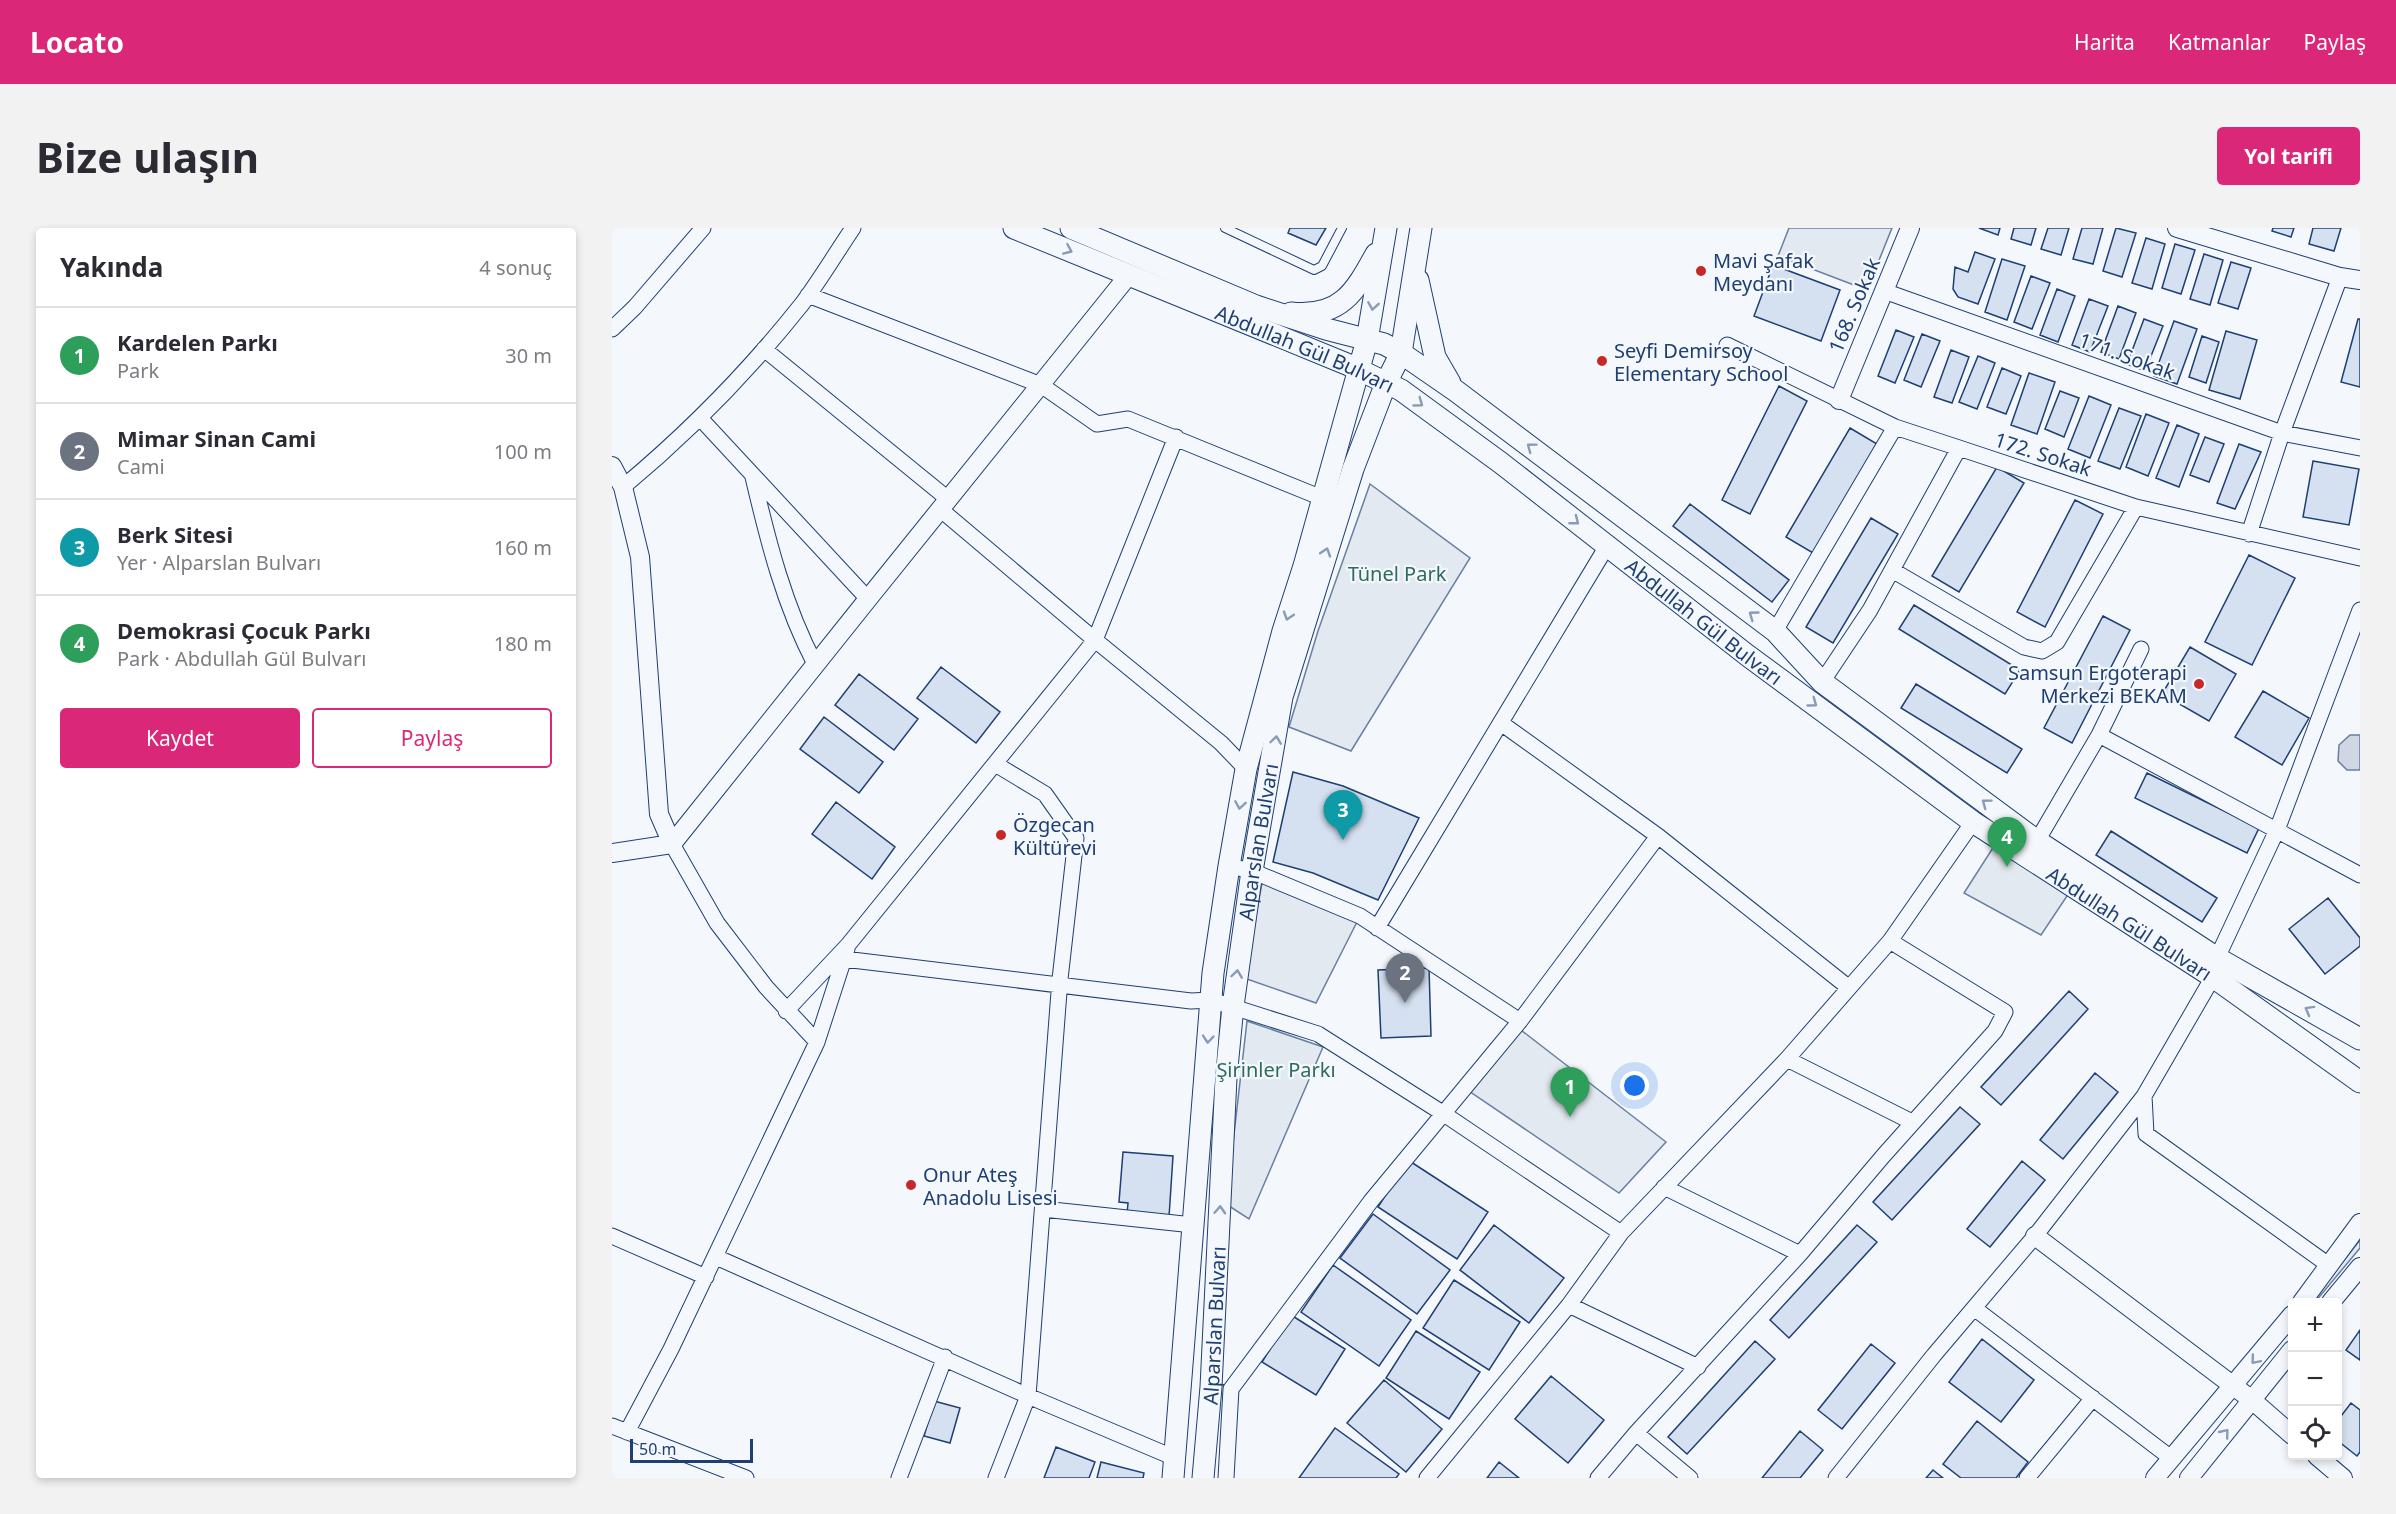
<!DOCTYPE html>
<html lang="tr">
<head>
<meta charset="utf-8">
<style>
  :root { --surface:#fff; --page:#f2f2f3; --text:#2b2b33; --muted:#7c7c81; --line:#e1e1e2; --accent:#db2777 }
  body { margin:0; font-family:"Noto Sans",sans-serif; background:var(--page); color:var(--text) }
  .controls { position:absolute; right:18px; bottom:18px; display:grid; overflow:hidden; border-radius:6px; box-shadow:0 3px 9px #0003 }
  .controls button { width:54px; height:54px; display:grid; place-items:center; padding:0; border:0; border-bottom:2px solid var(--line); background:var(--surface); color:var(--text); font:30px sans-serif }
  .scale { position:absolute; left:18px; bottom:15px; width:123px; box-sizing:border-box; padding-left:6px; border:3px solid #1d3f73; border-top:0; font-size:16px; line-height:21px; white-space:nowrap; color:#1d3f73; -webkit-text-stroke:4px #f4f7fb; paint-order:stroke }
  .you { position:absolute; left:1023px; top:858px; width:21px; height:21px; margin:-15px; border:4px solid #fff; border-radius:50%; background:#1a73e8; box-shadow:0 0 0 9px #1a73e833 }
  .badge { display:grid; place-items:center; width:39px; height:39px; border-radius:50%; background:var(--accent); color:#fff; font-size:20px; font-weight:700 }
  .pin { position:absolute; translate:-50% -50px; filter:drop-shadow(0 2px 3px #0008) }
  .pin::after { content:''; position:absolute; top:32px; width:21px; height:18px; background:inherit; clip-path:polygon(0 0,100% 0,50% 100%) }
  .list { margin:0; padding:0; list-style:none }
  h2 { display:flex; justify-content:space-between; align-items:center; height:78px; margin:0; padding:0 24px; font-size:26px }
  h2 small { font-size:20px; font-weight:400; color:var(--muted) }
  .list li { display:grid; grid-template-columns:39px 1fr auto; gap:18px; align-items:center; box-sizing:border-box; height:96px; padding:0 24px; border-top:2px solid var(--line) }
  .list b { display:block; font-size:22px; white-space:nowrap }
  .list p { margin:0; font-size:20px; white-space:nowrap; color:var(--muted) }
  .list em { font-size:20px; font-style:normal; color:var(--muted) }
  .actions { display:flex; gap:12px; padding:18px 24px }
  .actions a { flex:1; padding:14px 0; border:2px solid var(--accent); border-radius:6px; text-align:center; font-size:21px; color:var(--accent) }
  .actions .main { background:var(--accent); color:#fff }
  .icon { flex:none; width:33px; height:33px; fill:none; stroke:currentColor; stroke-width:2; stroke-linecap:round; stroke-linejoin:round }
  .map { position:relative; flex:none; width:1748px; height:1250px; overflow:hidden; border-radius:6px }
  header { display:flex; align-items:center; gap:36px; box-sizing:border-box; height:84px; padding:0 30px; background:var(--accent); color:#fff }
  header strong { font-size:28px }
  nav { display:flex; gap:33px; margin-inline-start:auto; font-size:21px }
  .intro { display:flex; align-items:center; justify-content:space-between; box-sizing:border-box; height:144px; padding:0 36px }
  h1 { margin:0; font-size:42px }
  .button { padding:15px 27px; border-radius:6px; background:var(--accent); color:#fff; font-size:21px; font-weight:700 }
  main { display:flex; gap:36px; padding:0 36px }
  aside { flex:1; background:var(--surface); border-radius:6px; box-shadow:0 3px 9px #0003 }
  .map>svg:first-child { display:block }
  .green { fill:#e3e9f0; stroke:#687fa3; stroke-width:1.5 }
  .water { fill:#cfd7e4; stroke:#687fa3; stroke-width:1.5 }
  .building { fill:#d5e0f0; stroke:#1d3f73; stroke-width:1.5 }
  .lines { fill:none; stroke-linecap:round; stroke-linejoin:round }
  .service-casing { stroke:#1d3f73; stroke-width:10 }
  .minor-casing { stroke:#1d3f73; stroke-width:17 }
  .tertiary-casing { stroke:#1d3f73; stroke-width:20 }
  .secondary-casing { stroke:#1d3f73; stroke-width:23 }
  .service { stroke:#f4f7fb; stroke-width:8 }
  .minor { stroke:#f4f7fb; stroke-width:15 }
  .tertiary { stroke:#f4f7fb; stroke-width:18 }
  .secondary { stroke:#f4f7fb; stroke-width:21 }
  .oneway { stroke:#889bb7 }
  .poi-dot { fill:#c62828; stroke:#f4f7fb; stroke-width:2 }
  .labels { text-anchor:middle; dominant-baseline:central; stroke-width:4.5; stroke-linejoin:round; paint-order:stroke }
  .poi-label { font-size:20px; fill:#1d3f73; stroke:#f4f7fb; text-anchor:start }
  .street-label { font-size:20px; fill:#1d3f73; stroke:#f4f7fb }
  .park-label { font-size:20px; fill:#2c6c60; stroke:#f4f7fb }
</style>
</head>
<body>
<header>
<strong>Locato</strong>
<nav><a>Harita</a><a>Katmanlar</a><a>Paylaş</a></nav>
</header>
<div class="intro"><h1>Bize ulaşın</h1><a class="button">Yol tarifi</a></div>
<main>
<aside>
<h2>Yakında<small>4 sonuç</small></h2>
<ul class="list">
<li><span class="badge" style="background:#2e9e5b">1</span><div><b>Kardelen Parkı</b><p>Park</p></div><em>30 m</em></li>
<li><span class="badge" style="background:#6b7280">2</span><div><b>Mimar Sinan Cami</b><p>Cami</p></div><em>100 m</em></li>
<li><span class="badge" style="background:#0f9aa8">3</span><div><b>Berk Sitesi</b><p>Yer · Alparslan Bulvarı</p></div><em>160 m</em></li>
<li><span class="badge" style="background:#2e9e5b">4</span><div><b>Demokrasi Çocuk Parkı</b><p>Park · Abdullah Gül Bulvarı</p></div><em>180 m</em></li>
</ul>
<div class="actions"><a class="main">Kaydet</a><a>Paylaş</a></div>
</aside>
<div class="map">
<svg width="1748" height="1250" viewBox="0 0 1748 1250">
  <rect width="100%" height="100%" fill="#f4f7fb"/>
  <path class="green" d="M1177,0H1280L1255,62L1166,28Z
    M758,256L858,330L739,523L677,499L706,403Z
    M1384,615L1459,662L1429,707L1352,665Z
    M651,650L748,688L704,775L632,750Z
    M635,793L711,819L637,991L614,976Z
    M905,799L1054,914L1007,965L857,863Z
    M1748,1012V1020L1703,1074H1699Z"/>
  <path class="water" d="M1738,507H1748V542H1735L1726,533L1727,517Z"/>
  <path class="building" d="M678,0H714L704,17L676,5Z
    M1367,0H1388L1386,7Z
    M1402,0H1424L1419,17L1399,11Z
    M1436,0H1457L1449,27L1429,21Z
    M1470,0H1491L1481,36L1461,31Z
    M1504,0L1524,5L1510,49L1491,43Z
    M1661,0H1682L1679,9L1660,3Z
    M1701,0H1729L1722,23L1697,16Z
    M1534,10L1553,16L1540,61L1520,55Z
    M1563,16L1583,22L1569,66L1550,60Z
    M1363,24L1383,31L1366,76L1346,69L1341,61L1343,39L1356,44Z
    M1592,26L1611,32L1598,77L1578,71Z
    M1390,31L1413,38L1395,92L1373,84Z
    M1619,34L1639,40L1626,81L1606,75Z
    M1161,37L1228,62L1209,113L1142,88Z
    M1419,48L1438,55L1420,101L1402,94Z
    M1445,61L1463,68L1446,114L1428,107Z
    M1477,71L1496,78L1478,124L1460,117Z
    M1506,78L1524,85L1507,131L1489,124Z
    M1532,91L1551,98L1533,143L1515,136Z
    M1746,91H1748V159L1729,154Z
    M1562,93L1585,101L1565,156L1542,148Z
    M1284,102L1302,109L1283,155L1266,148Z
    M1614,103L1645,112L1628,171L1597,162Z
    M1310,106L1328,113L1309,159L1292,152Z
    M1590,108L1607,114L1594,155L1577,149Z
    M1339,122L1357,129L1340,175L1322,169Z
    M1366,128L1383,135L1365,181L1347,174Z
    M1390,140L1409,148L1394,186L1375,179Z
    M1417,145L1443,154L1425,206L1399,197Z
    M1167,158L1195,173L1138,286L1110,272Z
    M1448,163L1467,170L1452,209L1433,201Z
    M1477,168L1499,177L1478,230L1456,221Z
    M1507,180L1529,188L1508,241L1486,233Z
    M1534,186L1557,195L1536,248L1514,239Z
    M1565,197L1587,206L1567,259L1544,250Z
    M1238,200L1265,216L1201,325L1174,309Z
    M1593,209L1612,216L1597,254L1578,247Z
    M1627,216L1649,224L1623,281L1605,275Z
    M1701,233L1747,241L1737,297L1691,289Z
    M1385,239L1412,255L1347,364L1320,348Z
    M1463,272L1491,286L1433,399L1405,384Z
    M1078,276L1177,352L1160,374L1061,298Z
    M1259,290L1286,306L1221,415L1194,399Z
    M1637,327L1683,350L1640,437L1593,414Z
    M1302,377L1408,442L1393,466L1287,401Z
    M1491,388L1518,402L1460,515L1432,500Z
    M1578,419L1624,446L1597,493L1550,466Z
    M329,439L388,484L364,515L305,470Z
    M247,446L306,491L282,522L223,477Z
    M1304,456L1410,521L1395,545L1289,480Z
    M1651,463L1697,490L1670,537L1623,509Z
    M212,489L271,534L247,565L188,521Z
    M681,544L731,558L807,590L766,672L701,645L661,634Z
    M1535,545L1647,600L1635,625L1523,570Z
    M224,574L283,619L260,651L200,606Z
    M1499,603L1605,670L1590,694L1484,627Z
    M1716,670L1748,710V718L1713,746L1677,701Z
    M817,740L819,808L769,810L766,742Z
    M1457,763L1476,781L1389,877L1369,859Z
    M1483,845L1506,864L1451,931L1428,912Z
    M1348,879L1368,896L1280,992L1261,974Z
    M511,924L561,928L557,989L515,986L516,975L507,974Z
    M796,932L876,984L845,1031L766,979Z
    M1410,933L1433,952L1378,1019L1355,1001Z
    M761,986L838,1042L805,1086L728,1030Z
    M882,997L952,1050L917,1095L848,1042Z
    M1245,997L1265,1014L1177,1110L1158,1092Z
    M721,1037L799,1092L767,1138L689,1084Z
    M842,1052L908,1094L877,1142L811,1100Z
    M679,1087L733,1121L704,1167L650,1134Z
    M1748,1102V1132L1734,1122Z
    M804,1103L868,1144L837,1191L774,1150Z
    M1370,1111L1422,1152L1389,1194L1337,1154Z
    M1143,1113L1163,1131L1075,1226L1056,1209Z
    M1259,1116L1283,1135L1230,1201L1206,1182Z
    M939,1148L992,1192L956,1235L903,1191Z
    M772,1152L830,1201L794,1244L735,1195Z
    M322,1173L348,1180L338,1215L312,1208Z
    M1739,1175L1748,1182V1224L1745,1228L1726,1213V1192Z
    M1365,1193L1416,1234L1404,1250H1349L1331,1236Z
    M723,1200L787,1246L784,1250H687Z
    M1188,1203L1211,1222L1188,1250H1150Z
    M444,1219L483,1234L477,1250H432Z
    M489,1234L532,1245L531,1250H485Z
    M887,1234L907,1250H875Z
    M1321,1242L1331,1250H1314Z"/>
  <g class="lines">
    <defs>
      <path id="service" d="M613,0L702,42L710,38L730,0"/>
      <path id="minor" d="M1272,63L1670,205L1748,220
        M196,67L429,157L485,196L516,191L710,270
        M0,101L23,79L91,0
        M1115,117L1283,199L1347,220L1524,279L1748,330
        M152,121L336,271
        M88,190L255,370
        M141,249C156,313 172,377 203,436
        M11,259C77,204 136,144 190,76C208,52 224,25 241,0
        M328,281L483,412L564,209
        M1637,306L1670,205L1728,49
        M1280,342L1412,419L1430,423L1445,414L1524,279
        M1163,403L1283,199
        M1210,454L1258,382L1347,220
        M889,495L1046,608L1236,759
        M1487,507L1748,647
        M385,537L433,566L464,610L448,751L416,1168L563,1230
        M1425,613L1487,507L1529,421
        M60,616L105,695L154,759L205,814
        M765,700L995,318
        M1605,730L1665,602L1748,382
        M232,731L579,773L599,772L706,806L832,886L1009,1005
        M1601,749L1532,868L1534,906L1718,1038
        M174,783L236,717L483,412L609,515L634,541
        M908,793L1046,608
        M1175,831L1300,894
        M1052,959L1188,1026
        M431,981L581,997
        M0,1008L94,1049
        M104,1029L416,1168L384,1250
        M1362,1080L1559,1230
        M1086,1139L957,1077L1009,1005L1175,831L1278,713L1361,594
        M0,1198L134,1250
        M15,1204L59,1121L205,814L235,721
        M1024,1205L1078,1250
        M287,1250L333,1129
        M614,1250L619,1161L759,973L908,793L748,688L640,643L617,638
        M815,1250L957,1077
        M986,1250L1024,1205L1188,1026L1272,927L1383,803L1393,784L1278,713
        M1224,1250L1322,1127L1423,1008L1532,868
        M1415,1250L1481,1170"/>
      <path id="tertiary" d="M1565,0L1728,49L1748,52
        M1227,172L1298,0
        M0,238L11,259L28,329L47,586L60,616
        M0,625L60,616C211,426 364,237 516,48
        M1423,1008L1640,1172L1680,1207
        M1690,1074L1748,995
        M1719,1074L1748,1039
        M1705,1228L1731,1250
        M1543,1250L1680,1087
        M1577,1250L1680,1122"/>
      <g id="secondary">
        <path id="s1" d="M402,0L737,137L789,162L889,235L1135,427L1361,594L1601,749L1748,854"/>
        <path d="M459,0L644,78L714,101L772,116L789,125L844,163L1163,403L1210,454L1425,613L1605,730L1748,811"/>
        <path d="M806,52L823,129L838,155"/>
        <path d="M679,85C729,90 743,64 764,26"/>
        <path d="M561,1250L601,745L617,638L634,541L671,403L692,338L755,112L774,0"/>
        <path id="s2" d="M591,1250L599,1159L614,850L621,778L640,643L670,469L741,241L774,155L789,125L809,0"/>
      </g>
    </defs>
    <use href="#service" class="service-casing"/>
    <use href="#minor" class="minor-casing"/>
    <use href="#tertiary" class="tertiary-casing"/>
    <use href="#secondary" class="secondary-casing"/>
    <use href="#service" class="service"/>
    <use href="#minor" class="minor"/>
    <use href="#tertiary" class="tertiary"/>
    <use href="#secondary" class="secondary"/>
  </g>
  <defs><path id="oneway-chevron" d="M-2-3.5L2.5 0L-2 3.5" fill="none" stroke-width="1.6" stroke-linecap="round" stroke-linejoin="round" transform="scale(1.5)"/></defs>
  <g class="oneway">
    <use href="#oneway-chevron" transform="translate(456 22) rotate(23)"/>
    <use href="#oneway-chevron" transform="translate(761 78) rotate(99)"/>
    <use href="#oneway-chevron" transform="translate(807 175) rotate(36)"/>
    <use href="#oneway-chevron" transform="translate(919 219) rotate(-143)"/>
    <use href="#oneway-chevron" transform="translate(963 293) rotate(38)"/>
    <use href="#oneway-chevron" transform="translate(714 324) rotate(-72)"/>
    <use href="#oneway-chevron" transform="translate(1141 387) rotate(-144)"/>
    <use href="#oneway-chevron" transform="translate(676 388) rotate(108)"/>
    <use href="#oneway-chevron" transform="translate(1201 475) rotate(36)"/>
    <use href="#oneway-chevron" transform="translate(664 512) rotate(-82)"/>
    <use href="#oneway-chevron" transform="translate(1374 575) rotate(-143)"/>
    <use href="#oneway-chevron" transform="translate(628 577) rotate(99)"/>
    <use href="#oneway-chevron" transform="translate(625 746) rotate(-82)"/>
    <use href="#oneway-chevron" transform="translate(1697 782) rotate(-151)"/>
    <use href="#oneway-chevron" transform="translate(596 811) rotate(95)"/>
    <use href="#oneway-chevron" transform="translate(608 982) rotate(-87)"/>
    <use href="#oneway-chevron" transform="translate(1643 1132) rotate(130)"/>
    <use href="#oneway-chevron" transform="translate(1613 1205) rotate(-51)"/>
  </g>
  <g class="poi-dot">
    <circle cx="1089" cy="43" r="6"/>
    <circle cx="990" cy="133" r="6"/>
    <circle cx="1587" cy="456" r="6"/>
    <circle cx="389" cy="607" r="6"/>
    <circle cx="299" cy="957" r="6"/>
  </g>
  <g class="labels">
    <g class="poi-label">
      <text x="1101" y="32">Mavi Şafak<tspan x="1101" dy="23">Meydanı</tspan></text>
      <text x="1002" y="122">Seyfi Demirsoy<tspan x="1002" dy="23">Elementary School</tspan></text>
      <text x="1575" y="444" text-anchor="end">Samsun Ergoterapi<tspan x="1575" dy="23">Merkezi BEKAM</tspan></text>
      <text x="401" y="596">Özgecan<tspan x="401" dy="23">Kültürevi</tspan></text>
      <text x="311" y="946">Onur Ateş<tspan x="311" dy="23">Anadolu Lisesi</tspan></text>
    </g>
    <g class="street-label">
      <text transform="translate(1242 77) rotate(-67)">168. Sokak</text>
      <text stroke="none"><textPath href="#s1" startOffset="315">Abdullah Gül Bulvarı</textPath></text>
      <text transform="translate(1515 128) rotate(20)">171. Sokak</text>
      <text transform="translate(1431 226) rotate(18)">172. Sokak</text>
      <text stroke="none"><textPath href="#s1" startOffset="801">Abdullah Gül Bulvarı</textPath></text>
      <text stroke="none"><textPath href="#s2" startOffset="639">Alparslan Bulvarı</textPath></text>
      <text stroke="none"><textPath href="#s1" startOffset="1323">Abdullah Gül Bulvarı</textPath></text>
      <text stroke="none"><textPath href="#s2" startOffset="153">Alparslan Bulvarı</textPath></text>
    </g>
    <g class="park-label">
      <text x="785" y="345">Tünel Park</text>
      <text x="664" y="841">Şirinler Parkı</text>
    </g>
  </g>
</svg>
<div class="controls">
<button>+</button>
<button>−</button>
<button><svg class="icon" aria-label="locate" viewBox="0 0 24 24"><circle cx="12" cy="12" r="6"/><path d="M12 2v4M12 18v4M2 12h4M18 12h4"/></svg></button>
</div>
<div class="scale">50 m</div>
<div class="you"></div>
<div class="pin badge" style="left:958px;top:889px;background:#2e9e5b">1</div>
<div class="pin badge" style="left:793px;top:775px;background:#6b7280">2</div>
<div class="pin badge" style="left:731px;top:612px;background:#0f9aa8">3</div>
<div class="pin badge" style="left:1395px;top:639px;background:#2e9e5b">4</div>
</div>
</main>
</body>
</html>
